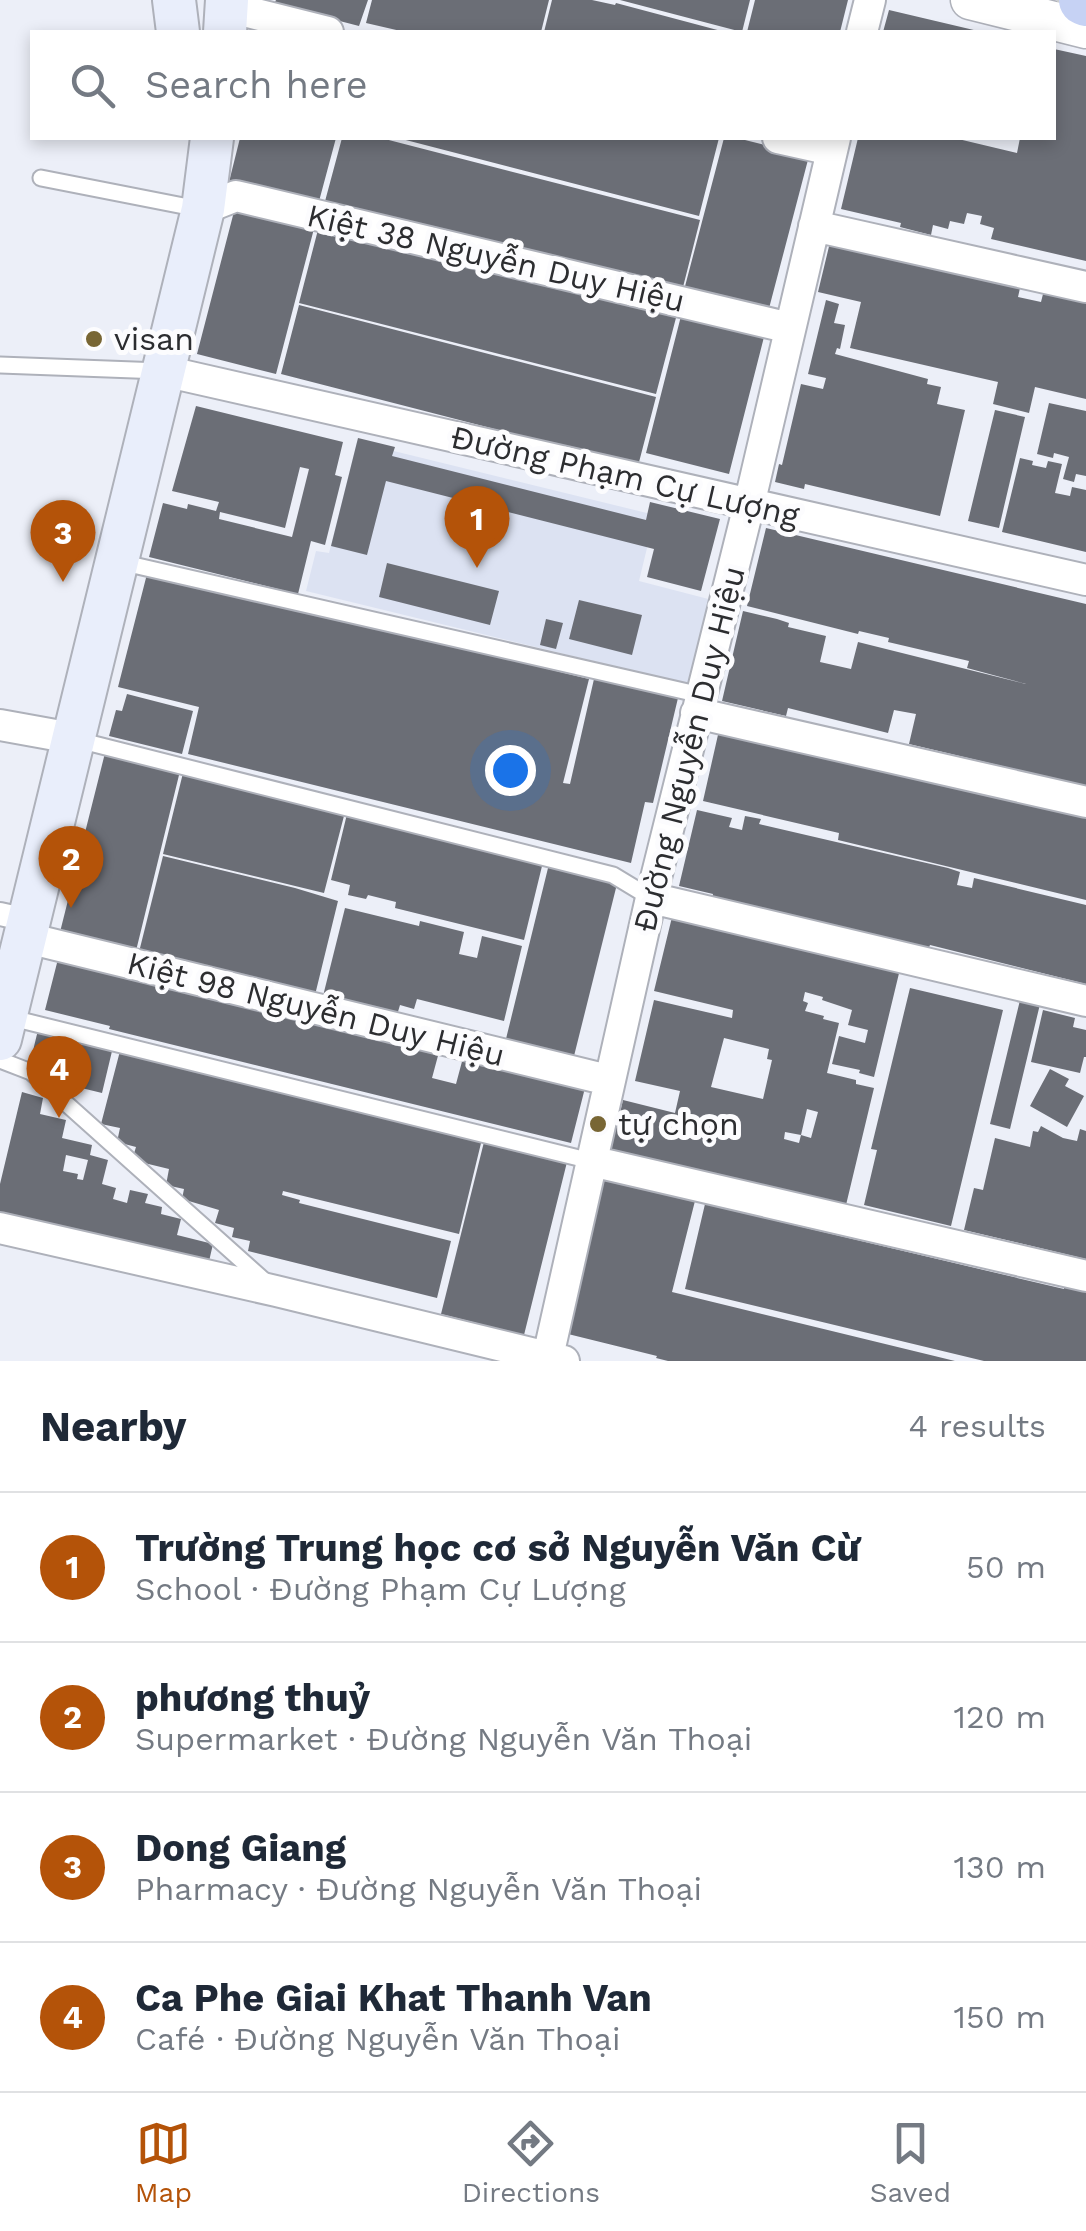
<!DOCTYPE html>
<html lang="en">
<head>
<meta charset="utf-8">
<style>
  :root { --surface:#fff; --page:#f2f2f3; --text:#1f2937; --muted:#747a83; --line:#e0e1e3; --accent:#b45309 }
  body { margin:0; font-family:"Work Sans",sans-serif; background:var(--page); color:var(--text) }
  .you { position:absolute; left:510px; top:770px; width:35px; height:35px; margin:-25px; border:8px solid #fff; border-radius:50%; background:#1a73e8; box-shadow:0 0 0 15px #1a73e833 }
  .badge { display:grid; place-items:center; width:65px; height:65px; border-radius:50%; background:var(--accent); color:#fff; font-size:32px; font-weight:700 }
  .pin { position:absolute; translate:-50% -82px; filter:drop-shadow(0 2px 5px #0008) }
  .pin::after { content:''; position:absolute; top:52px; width:35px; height:30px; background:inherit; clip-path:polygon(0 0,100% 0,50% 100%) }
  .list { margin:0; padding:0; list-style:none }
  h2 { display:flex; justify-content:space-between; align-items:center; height:130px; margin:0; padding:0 40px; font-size:42px }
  h2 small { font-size:32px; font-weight:400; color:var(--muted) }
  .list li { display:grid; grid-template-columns:65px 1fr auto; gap:30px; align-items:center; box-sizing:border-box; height:150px; padding:0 40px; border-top:2px solid var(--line) }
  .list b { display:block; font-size:38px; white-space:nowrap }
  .list p { margin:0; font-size:32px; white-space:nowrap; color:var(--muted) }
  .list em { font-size:32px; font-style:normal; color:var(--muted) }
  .icon { flex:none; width:55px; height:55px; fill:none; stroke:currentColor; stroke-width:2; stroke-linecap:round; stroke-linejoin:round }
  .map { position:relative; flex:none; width:1086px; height:1361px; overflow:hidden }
  .search { position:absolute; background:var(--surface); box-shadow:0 5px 15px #0003; left:30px; right:30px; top:30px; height:110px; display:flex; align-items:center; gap:25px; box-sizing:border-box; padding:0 35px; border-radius:0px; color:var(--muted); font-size:38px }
  .sheet { height:730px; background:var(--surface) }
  nav { display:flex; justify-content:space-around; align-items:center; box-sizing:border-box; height:140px; border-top:2px solid var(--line); background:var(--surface); font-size:28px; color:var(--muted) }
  nav a { display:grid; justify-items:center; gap:5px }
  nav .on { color:var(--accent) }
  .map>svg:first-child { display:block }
  .built { fill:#dce2f2 }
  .building { fill:#6b6e76; fill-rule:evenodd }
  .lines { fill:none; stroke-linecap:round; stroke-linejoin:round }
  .service-casing { stroke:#aeb1ba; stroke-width:19 }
  .pedestrian-casing { stroke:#aeb1ba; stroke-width:26 }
  .minor-casing { stroke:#aeb1ba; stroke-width:34 }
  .tertiary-casing { stroke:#aeb1ba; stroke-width:41 }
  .secondary-casing { stroke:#aeb1ba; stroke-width:46 }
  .trunk-casing { stroke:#cccdcd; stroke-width:54 }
  .service { stroke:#fff; stroke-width:15 }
  .pedestrian { stroke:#fff; stroke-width:22 }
  .minor { stroke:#fff; stroke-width:30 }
  .tertiary { stroke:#fff; stroke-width:38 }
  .secondary { stroke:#e9eefb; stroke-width:42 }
  .trunk { stroke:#c6d2f4; stroke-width:50 }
  .poi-dot { fill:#786634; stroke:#fcfcfe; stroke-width:4 }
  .labels { text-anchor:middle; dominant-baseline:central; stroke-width:10; stroke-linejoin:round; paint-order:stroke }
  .street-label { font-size:32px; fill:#2c2d30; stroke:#fcfcfe }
  .poi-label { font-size:32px; fill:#2c2d30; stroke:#fcfcfe; text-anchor:start }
</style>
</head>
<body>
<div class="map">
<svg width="1086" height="1361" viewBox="0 0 1086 1361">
  <rect width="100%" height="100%" fill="#eceff8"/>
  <path class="built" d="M357,442L655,515L639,581L716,601L695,686L306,591L316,551L329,553Z"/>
  <path class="building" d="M276,0H368L359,26L274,4Z
    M372,0H549L541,32H405L366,23Z
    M552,0H592L615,5L616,3L725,32H544Z
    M620,0H750L742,32Z
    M755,0H848L840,32H747Z
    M889,10L978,31L977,32H883Z
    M1054,49L1086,56V261L991,239L994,228L980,224L982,216L967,213L964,224L950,221L948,229L933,225L931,235L900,227L901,223L841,209L858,138H954L1017,153L1020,138H1054Z
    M240,138H336L318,205L229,182Z
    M342,138H381L700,220L681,295L324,205Z
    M398,138H719L699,216Z
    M724,138H737L809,156L767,316L683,294Z
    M237,200L316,221L276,374L197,354Z
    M320,222L677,314L656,394L299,303Z
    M832,234L1022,279L1018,297L1041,302L1044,290L1086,300V399L1035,387L1029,413L993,404L998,382L850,348L861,302L818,292Z
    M826,300L839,304L834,323L845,325L840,349L837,348L835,354L928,379L927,384L941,387L937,404L965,410L940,516L805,484L804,489L775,482L779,464L782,465L801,384L823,389L826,378L808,374Z
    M299,305L656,397L638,466L281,374Z
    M681,316L764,337L729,474L646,453Z
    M1049,403L1086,411V476L1076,474L1074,482L1063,479L1069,457L1054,453L1053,458L1037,454Z
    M196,406L343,442L335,475L342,477L325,545L311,541L298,594L149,557L163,503L187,509L188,504L216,511L219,502L172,491ZM300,467L309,469L292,537L219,519L220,512L285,528Z
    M995,410L1025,417L999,528L968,521Z
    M358,438L395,447L392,456L646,520L650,502L720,519L701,591L647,577L654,549L386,481L367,555L331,546Z
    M1020,458L1033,461L1032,465L1046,468L1048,461L1062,464L1055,493L1070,496L1072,487L1086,490V552L1002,532Z
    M766,528L1086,604V786L909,744L916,714L894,710L888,733L788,708L786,716L722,701L743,611L777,619L789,623L788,627L826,636L820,662L851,669L858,642L1026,684L967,668L969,661L888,642L889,638L859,631L858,634L747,606Z
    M387,563L499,591L490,625L379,597Z
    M147,574L228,591L589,679L563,783L570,784L594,679L678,698L653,803L645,802L631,863L188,754L199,707L118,687Z
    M579,600L642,615L632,655L569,639Z
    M546,619L563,623L556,649L540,645Z
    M127,694L193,711L182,754L109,736L116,710L122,711Z
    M720,726L1086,809V900L838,840L839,833L703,801Z
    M105,753L180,771L134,959L58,940Z
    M183,773L345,812L324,893L163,854Z
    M697,810L732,818L729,827L742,830L745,816L761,819L759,824L948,868L960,872L957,885L972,888L974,878L1086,905V984L930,945L928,950L712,899L713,894L679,886Z
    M347,814L543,862L524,940L395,908L396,902L368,895L366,899L348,895L350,885L331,880Z
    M163,856L295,888L338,901L315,995L139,952Z
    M549,864L618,880L572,1064L504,1047Z
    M345,908L419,926L420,921L464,932L459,954L477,958L482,936L522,946L504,1021L417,999L414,1009L400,1005L397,1015L323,996Z
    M673,913L901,965L874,1077L859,1073L860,1070L832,1064L839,1036L865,1043L868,1030L848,1025L852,1010L822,1000L823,997L805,992L803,1001L808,1003L805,1011L824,1016L823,1019L839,1023L827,1073L856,1080V1084L874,1088L846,1205L611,1149L623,1100L675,1113L680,1091L635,1081L654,1000L732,1018L733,1010L654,991ZM724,1038L769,1049L767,1059L772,1060L763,1099L711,1087ZM807,1109L818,1112L811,1138L801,1135L799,1143L784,1139L785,1132L801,1135Z
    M58,959L439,1052L432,1078L456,1084L464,1054L586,1084L571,1143L109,1029L110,1026L45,1010Z
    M910,988L1003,1010L951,1226L864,1205L877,1150L871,1149Z
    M1021,996L1041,1000L1010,1129L990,1124Z
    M1043,1010L1075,1018L1073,1027L1086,1030V1057H1084L1080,1073L1031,1062Z
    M38,1030L113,1047L102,1093L61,1083L64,1072L30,1063Z
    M120,1051L482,1139L459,1234L283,1191L282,1195L300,1200L299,1203L451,1241L437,1298L248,1251L250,1241L232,1237L234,1228L215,1223L219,1210L182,1199L184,1189L166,1185L169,1169L132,1160L136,1147L117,1142L120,1128L101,1124Z
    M1050,1069L1069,1079L1065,1086L1084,1096L1067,1127L1030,1106Z
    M22,1092L43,1098L40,1114L66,1120L62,1138L92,1145L90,1155L108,1160L102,1184L116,1188L113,1199L127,1203L130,1190L148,1194L145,1203L162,1207L161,1214L181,1219L177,1235L213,1244L207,1270L0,1219V1184ZM66,1155L88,1160L83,1180L77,1179L78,1174L63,1171Z
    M1041,1126L1063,1138L1077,1141L1080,1129L1086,1131V1259L964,1230L974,1188L983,1190L995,1138L1030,1147L1033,1131L1038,1132Z
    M485,1138L568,1158L524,1335L441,1314Z
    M606,1172L697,1193L672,1292L955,1361H668L656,1358L657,1356L568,1334Z
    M705,1204L1064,1289V1286L1086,1291V1361H984L685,1289Z"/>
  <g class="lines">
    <defs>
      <path id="service" d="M41,178L199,209
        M0,365L161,371
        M120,562L701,695
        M78,740L613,875L651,898
        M8,1017L591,1161
        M0,1060L31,1072L268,1284"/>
      <path id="pedestrian" d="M0,914L27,920"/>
      <path id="minor" d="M228,7L328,32
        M862,32L870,0
        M778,138L832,150
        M203,209L236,196L790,328
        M814,226L1086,287
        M164,371L1086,580
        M696,713L1086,802
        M0,725L72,738
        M651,898L1086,1001
        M23,937L608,1080
        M591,1161L1086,1276
        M0,1228L276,1291L564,1361
        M547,1361L651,898L749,505L835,138"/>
      <path id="tertiary" d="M970,0L1086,29"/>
      <path id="secondary" d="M174,0L178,32
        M225,32L227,0
        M0,1039L203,209L212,138"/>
      <path id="trunk" d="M1084,0L1086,1"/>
    </defs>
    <use href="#service" class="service-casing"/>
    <use href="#pedestrian" class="pedestrian-casing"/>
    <use href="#minor" class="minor-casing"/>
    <use href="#tertiary" class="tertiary-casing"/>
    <use href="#secondary" class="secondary-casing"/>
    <use href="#trunk" class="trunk-casing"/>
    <use href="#service" class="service"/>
    <use href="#pedestrian" class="pedestrian"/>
    <use href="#minor" class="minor"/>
    <use href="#tertiary" class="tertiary"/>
    <use href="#secondary" class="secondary"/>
    <use href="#trunk" class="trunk"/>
  </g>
  <g class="poi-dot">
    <circle cx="94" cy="339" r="10"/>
    <circle cx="598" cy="1124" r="10"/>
  </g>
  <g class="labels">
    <g class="street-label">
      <text transform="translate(496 258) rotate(13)">Kiệt 38 Nguyễn Duy Hiệu</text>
      <text transform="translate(625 476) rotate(13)">Đường Phạm Cự Lượng</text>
      <text transform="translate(689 749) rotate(-76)">Đường Nguyễn Duy Hiệu</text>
      <text transform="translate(316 1009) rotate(14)">Kiệt 98 Nguyễn Duy Hiệu</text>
    </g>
    <g class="poi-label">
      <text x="114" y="339">visan</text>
      <text x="618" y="1124">tự chọn</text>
    </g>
  </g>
</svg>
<div class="you"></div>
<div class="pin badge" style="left:477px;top:568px">1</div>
<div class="pin badge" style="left:71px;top:908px">2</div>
<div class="pin badge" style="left:63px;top:582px">3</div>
<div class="pin badge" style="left:59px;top:1118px">4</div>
<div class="search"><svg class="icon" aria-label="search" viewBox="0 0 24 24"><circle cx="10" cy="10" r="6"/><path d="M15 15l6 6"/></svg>Search here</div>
</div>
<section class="sheet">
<h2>Nearby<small>4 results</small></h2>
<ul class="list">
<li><span class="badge">1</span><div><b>Trường Trung học cơ sở Nguyễn Văn Cừ</b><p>School · Đường Phạm Cự Lượng</p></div><em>50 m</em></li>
<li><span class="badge">2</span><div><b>phương thuỷ</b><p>Supermarket · Đường Nguyễn Văn Thoại</p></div><em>120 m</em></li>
<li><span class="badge">3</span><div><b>Dong Giang</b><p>Pharmacy · Đường Nguyễn Văn Thoại</p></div><em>130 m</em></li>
<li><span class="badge">4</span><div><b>Ca Phe Giai Khat Thanh Van</b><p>Café · Đường Nguyễn Văn Thoại</p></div><em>150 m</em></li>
</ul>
</section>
<nav>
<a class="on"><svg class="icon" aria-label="map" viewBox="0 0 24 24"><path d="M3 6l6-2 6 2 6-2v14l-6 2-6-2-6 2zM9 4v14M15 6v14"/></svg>Map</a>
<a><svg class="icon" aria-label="directions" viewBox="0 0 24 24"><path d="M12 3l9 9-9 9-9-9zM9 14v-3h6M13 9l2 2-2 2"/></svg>Directions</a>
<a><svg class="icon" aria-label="saved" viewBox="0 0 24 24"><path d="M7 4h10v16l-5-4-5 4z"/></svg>Saved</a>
</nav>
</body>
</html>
